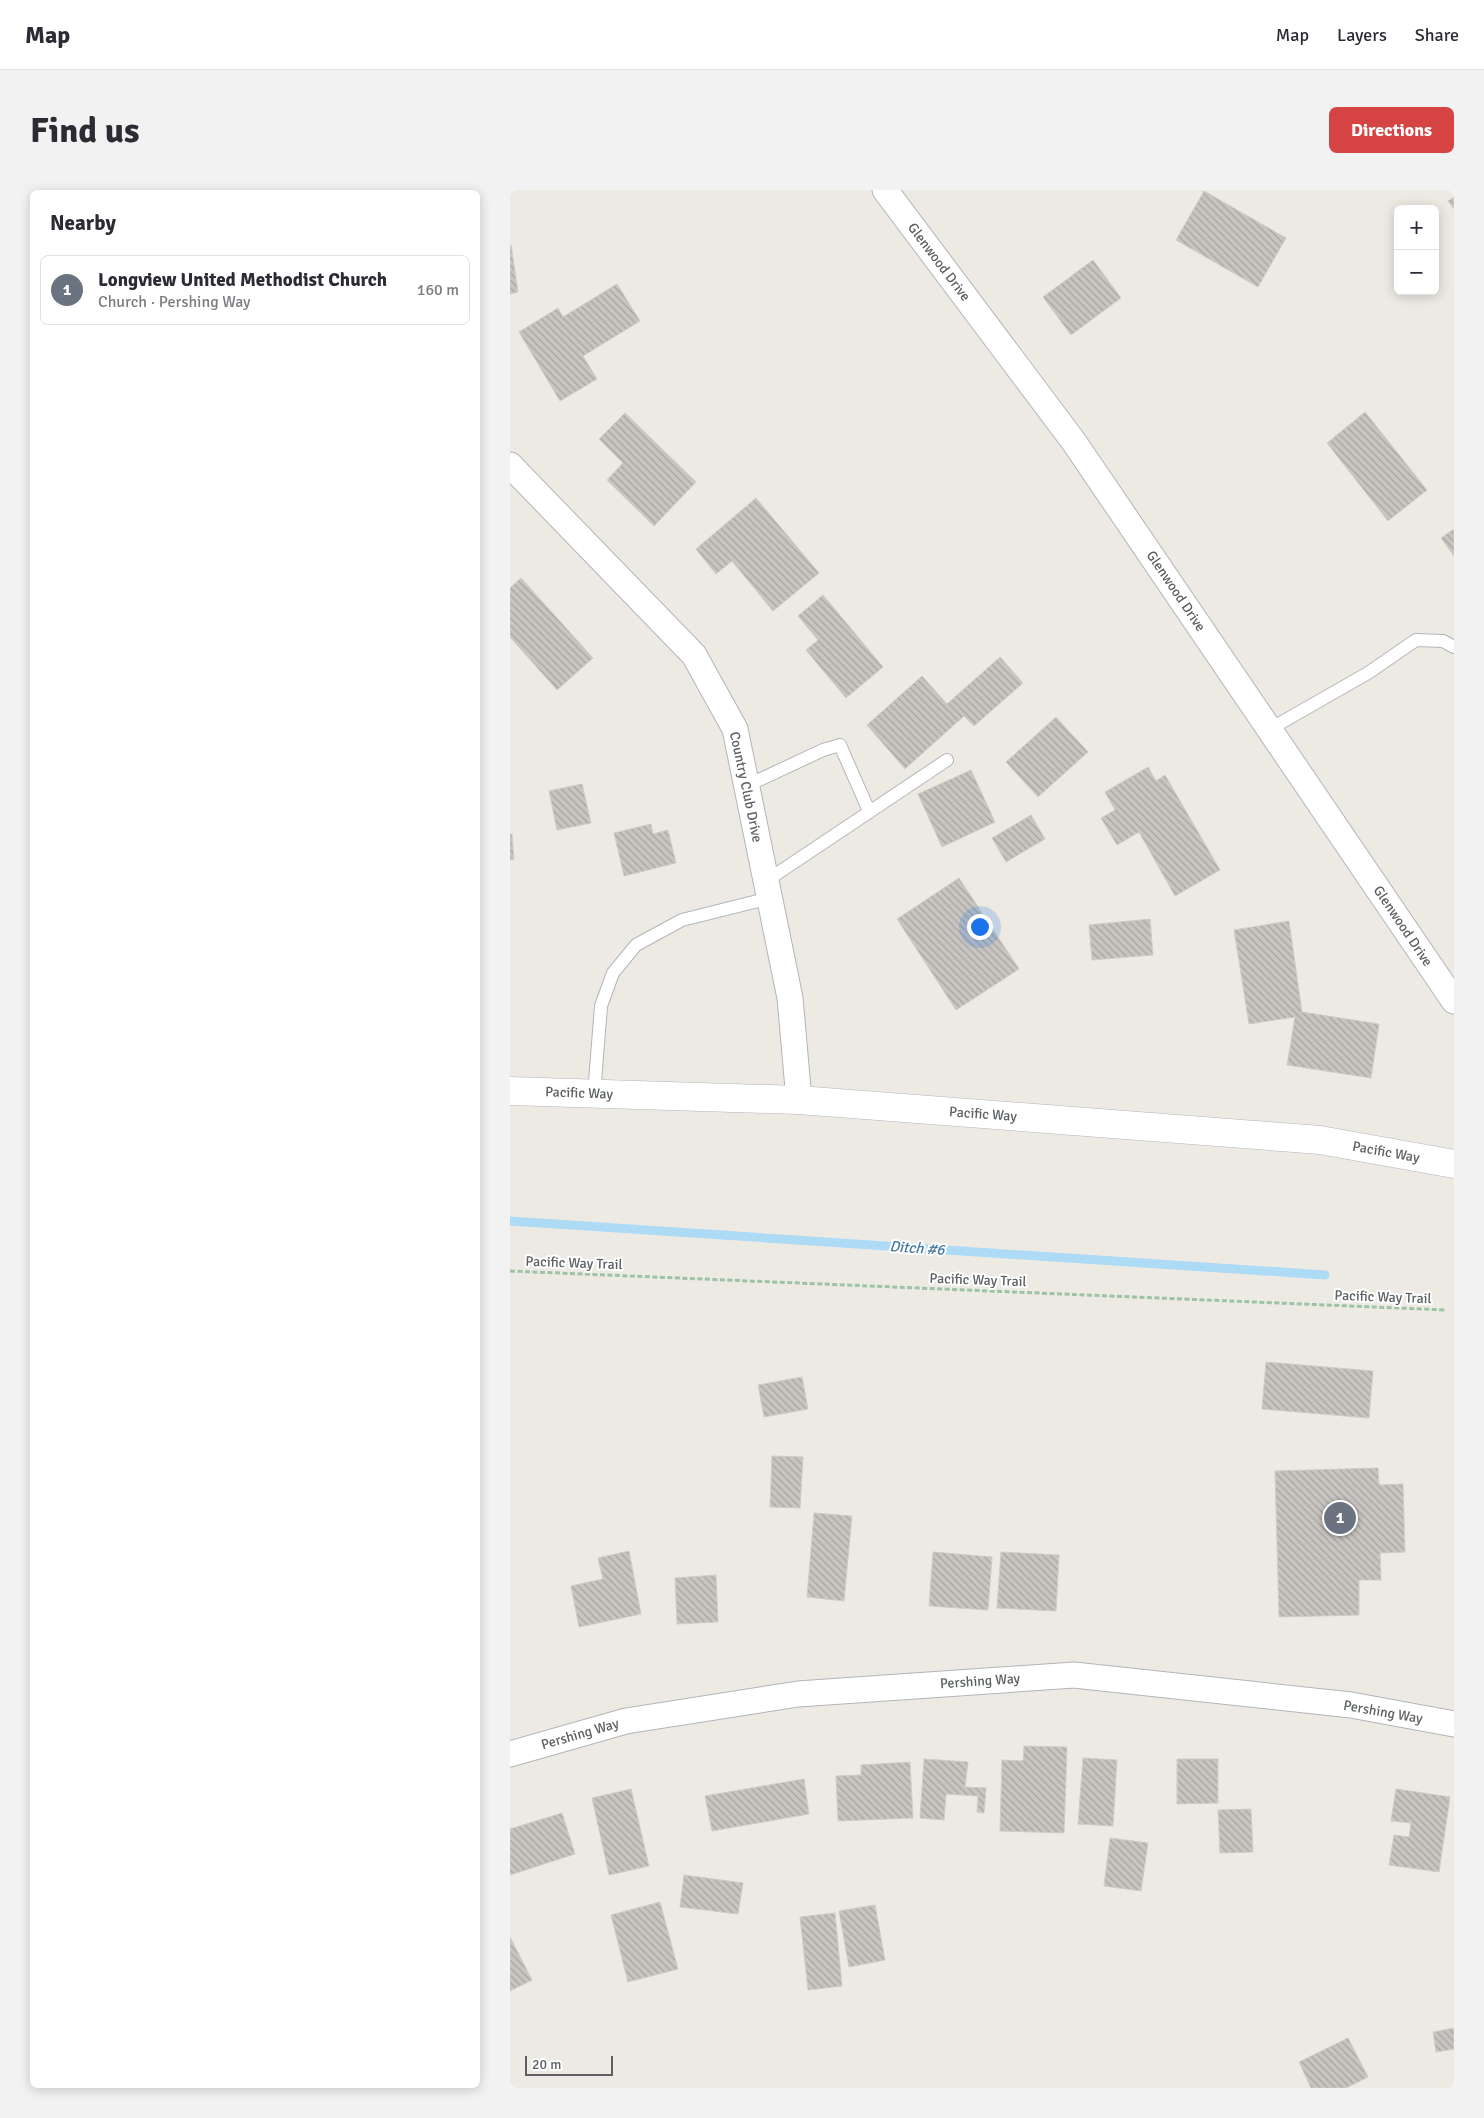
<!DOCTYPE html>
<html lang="en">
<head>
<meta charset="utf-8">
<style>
  :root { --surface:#fff; --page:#f2f2f3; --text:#2b2b33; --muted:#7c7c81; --line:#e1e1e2; --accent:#d54343 }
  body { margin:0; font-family:Signika,sans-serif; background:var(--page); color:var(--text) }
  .controls { position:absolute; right:15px; top:15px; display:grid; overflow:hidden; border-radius:8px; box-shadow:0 2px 12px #0003 }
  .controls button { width:45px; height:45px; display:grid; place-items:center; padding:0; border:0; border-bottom:1px solid var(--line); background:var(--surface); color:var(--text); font:25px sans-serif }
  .scale { position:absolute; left:15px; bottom:12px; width:88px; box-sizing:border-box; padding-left:5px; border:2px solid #5c6063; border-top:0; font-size:14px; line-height:18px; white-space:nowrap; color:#5c6063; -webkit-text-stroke:4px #fff; paint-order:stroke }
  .you { position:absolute; left:469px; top:736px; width:18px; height:18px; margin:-12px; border:4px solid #fff; border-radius:50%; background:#1a73e8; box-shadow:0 0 0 8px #1a73e833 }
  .badge { display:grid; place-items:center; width:32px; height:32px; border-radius:50%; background:var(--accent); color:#fff; font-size:16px; font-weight:700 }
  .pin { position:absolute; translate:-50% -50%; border:2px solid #fff; box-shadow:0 1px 5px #0006 }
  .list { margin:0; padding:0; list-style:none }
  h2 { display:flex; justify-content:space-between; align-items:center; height:65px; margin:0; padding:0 20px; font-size:21px }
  h2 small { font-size:16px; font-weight:400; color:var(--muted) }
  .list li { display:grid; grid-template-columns:32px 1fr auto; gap:15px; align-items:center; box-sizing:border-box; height:70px; margin:0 10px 10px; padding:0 10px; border:1px solid var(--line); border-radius:8px }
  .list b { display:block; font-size:19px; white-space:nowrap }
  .list p { margin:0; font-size:16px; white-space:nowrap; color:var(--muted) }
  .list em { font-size:16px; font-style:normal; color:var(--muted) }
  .map { position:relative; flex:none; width:944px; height:1898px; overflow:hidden; border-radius:8px }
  header { display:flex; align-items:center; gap:30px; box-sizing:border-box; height:70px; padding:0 25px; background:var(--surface); border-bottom:1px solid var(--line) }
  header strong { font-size:24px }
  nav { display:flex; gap:28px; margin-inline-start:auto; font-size:18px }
  .intro { display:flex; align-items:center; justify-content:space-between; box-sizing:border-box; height:120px; padding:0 30px }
  h1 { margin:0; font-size:35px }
  .button { padding:12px 22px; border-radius:8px; background:var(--accent); color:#fff; font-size:18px; font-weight:700 }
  main { display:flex; gap:30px; padding:0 30px }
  aside { flex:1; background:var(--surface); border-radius:8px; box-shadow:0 2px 12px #0003 }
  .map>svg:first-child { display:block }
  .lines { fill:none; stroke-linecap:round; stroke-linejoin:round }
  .stream { stroke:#addbf5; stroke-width:9 }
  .building { fill:url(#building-back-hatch); stroke:#d1ccc3 }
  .lane-casing { stroke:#b2b5b8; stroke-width:14 }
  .street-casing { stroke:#b2b5b8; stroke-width:27 }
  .secondary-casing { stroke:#b1b4b8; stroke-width:29 }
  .path { stroke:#9dc2a5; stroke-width:3; stroke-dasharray:5 2.5; stroke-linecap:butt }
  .lane { stroke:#fff; stroke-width:12 }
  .street { stroke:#fff; stroke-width:25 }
  .secondary { stroke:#fff; stroke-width:28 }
  .labels { text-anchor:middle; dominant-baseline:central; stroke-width:4; stroke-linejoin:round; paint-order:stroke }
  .street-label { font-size:14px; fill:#5c6063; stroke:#fff }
  .water-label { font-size:15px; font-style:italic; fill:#48789c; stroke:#fff }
</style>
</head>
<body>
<header>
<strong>Map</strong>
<nav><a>Map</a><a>Layers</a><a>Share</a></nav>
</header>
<div class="intro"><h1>Find us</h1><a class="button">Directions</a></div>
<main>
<aside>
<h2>Nearby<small></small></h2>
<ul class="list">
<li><span class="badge" style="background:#6b7280">1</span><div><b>Longview United Methodist Church</b><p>Church · Pershing Way</p></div><em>160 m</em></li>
</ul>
</aside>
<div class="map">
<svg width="944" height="1898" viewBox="0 0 944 1898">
  <defs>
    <pattern id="building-back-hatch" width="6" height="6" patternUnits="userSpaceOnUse" patternTransform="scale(1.25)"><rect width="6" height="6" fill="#c8c5c1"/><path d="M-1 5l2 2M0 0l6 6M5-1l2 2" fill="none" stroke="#a6a3a0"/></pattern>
  </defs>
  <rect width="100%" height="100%" fill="#edeae4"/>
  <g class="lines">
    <path class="stream" d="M0,1031L815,1085"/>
  </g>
  <path class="building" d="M694,1L776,48L748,97L666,50Z
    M944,7V19L938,11Z
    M1,55L8,102L0,104V56Z
    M583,70L611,108L561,145L533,107Z
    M107,94L130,131L73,166L87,189L50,211L9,142L48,118L53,127Z
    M855,222L917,300L878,331L817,253Z
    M115,223L186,292L144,336L97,290L113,273L89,249Z
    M246,308L309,383L263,421L222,371L206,384L186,359Z
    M944,339V366L931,348Z
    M11,388L83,468L47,500L0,447V398Z
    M313,405L373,477L336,508L296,460L308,450L288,426Z
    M490,467L513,493L464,536L454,526L395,579L357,535L412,486L437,514Z
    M546,527L578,562L528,607L496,572Z
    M638,577L646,591L655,585L710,680L665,706L629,642L607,655L591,628L605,620L595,602Z
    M461,580L485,632L432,657L408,604Z
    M72,594L81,633L47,640L39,601Z
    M521,625L535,649L496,672L482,648Z
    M141,634L143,644L158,640L166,673L114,686L104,643Z
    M0,644H2L4,669L0,670Z
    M449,688L509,779L446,820L387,729Z
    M640,729L643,765L582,770L579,735Z
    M779,731L792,822L869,834L861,888L777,875L785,827L739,834L724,740Z
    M756,1172L863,1181L859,1228L752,1219Z
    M292,1187L298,1219L254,1227L248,1195Z
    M262,1266L293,1267L290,1318L260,1317Z
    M868,1278L869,1295L893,1294L895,1362L870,1363L871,1390H849V1425L769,1427L765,1281Z
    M304,1323L342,1326L334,1411L297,1407Z
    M119,1361L131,1424L69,1437L61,1396L93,1389L88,1368Z
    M423,1362L482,1367L478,1420L419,1416Z
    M491,1362L549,1365L546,1421L487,1418Z
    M206,1385L208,1432L167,1434L165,1388Z
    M514,1556L557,1557L554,1643L490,1641L492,1570L513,1571Z
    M573,1568L607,1570L603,1636L568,1634Z
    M414,1569L458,1572L455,1597L476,1598L474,1623L467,1622L468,1606L436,1604L434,1630L410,1628Z
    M667,1569H708V1613L667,1614Z
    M400,1572L403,1628L328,1631L326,1586L351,1585V1575Z
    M294,1589L299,1624L202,1641L195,1606Z
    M121,1599L139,1676L99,1685L82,1608Z
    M886,1599L940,1607L929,1682L879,1675L884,1645L899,1647L901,1633L881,1631Z
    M741,1619L743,1662L710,1663L708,1620Z
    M52,1623L65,1664L0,1685V1639Z
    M600,1648L638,1653L631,1701L594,1696Z
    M174,1685L233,1693L228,1724L170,1717Z
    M150,1712L168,1779L118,1792L101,1725Z
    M365,1715L375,1770L339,1777L329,1721Z
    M325,1723L332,1796L298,1800L290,1727Z
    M0,1747L22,1790L0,1801Z
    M944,1838V1859L926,1862L923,1842Z
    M838,1848L858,1887L836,1898H801L789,1872Z"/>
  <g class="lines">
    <defs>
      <path id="lane" d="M760,539L858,483L906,450L933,451L944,457
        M236,596L313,560L330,555L359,621
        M256,691L437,570
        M84,904L91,816L103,783L126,755L172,730L260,708"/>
      <path id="street" d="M375,0L564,252L944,811
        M0,275L184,465L225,539L280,808L289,910
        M0,1564L116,1531L288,1504L564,1485L841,1515L944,1534"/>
      <path id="secondary" d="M0,901L289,910L810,950L944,974"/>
    </defs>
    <use href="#lane" class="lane-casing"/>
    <use href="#street" class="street-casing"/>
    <use href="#secondary" class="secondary-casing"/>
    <path class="path" d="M0,1081L936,1120"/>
    <use href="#lane" class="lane"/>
    <use href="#street" class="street"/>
    <use href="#secondary" class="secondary"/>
  </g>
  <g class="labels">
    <g class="street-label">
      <text transform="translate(429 72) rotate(53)">Glenwood Drive</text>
      <text transform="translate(666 401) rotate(56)">Glenwood Drive</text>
      <text transform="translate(236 597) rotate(78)">Country Club Drive</text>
      <text transform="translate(893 736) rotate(56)">Glenwood Drive</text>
      <text transform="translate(69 903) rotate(2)">Pacific Way</text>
      <text transform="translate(473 924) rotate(4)">Pacific Way</text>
      <text transform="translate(876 962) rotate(10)">Pacific Way</text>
      <text transform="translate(64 1073) rotate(2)">Pacific Way Trail</text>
      <text transform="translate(468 1090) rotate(2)">Pacific Way Trail</text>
      <text transform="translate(873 1107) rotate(2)">Pacific Way Trail</text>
      <text transform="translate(470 1491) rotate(-4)">Pershing Way</text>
      <text transform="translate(873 1522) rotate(10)">Pershing Way</text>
      <text transform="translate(70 1544) rotate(-16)">Pershing Way</text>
    </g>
    <g class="water-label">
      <text transform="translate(407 1058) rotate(4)">Ditch #6</text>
    </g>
  </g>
</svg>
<div class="controls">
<button>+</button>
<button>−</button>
</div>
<div class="scale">20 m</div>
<div class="you"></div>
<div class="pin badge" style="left:830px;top:1328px;background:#6b7280">1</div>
</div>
</main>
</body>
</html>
